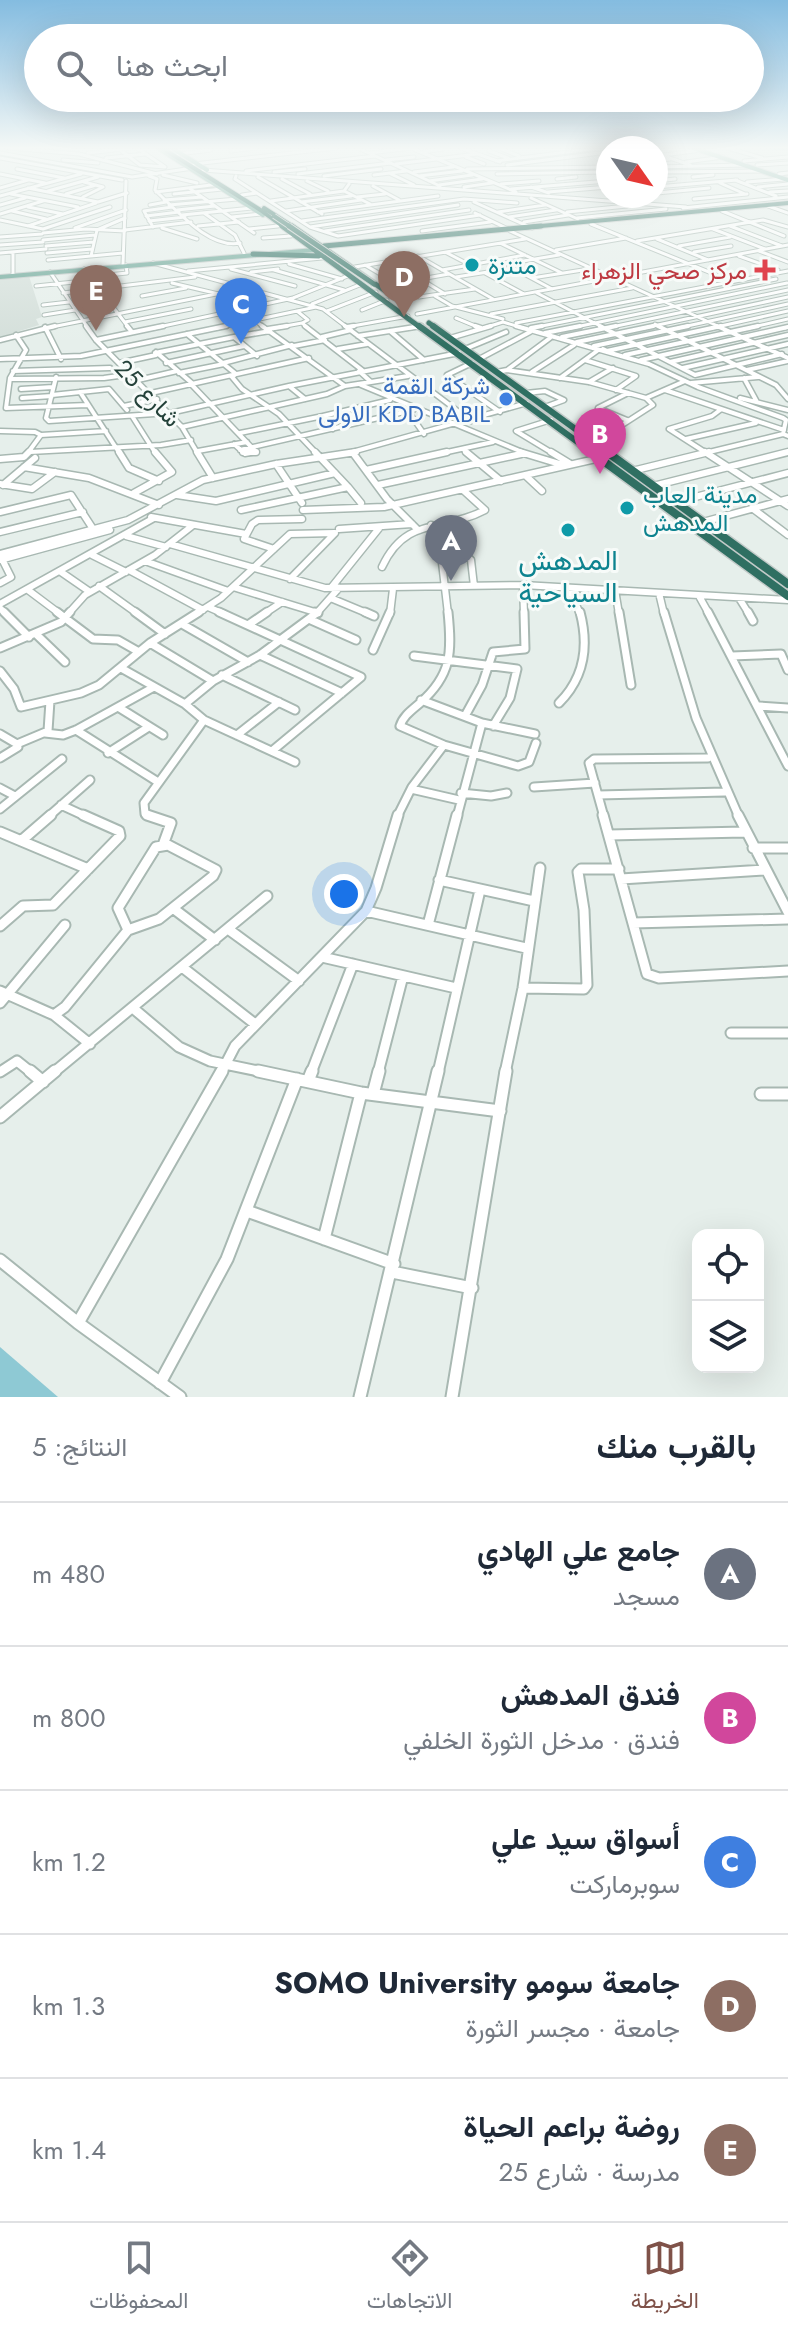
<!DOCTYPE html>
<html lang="ar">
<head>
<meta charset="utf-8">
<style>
  :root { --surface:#fff; --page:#f6f6f7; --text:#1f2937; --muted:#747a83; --line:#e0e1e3; --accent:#7f5249 }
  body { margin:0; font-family:Jost,Vazirmatn,sans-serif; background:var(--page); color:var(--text); direction:rtl }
  .controls { position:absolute; right:24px; bottom:24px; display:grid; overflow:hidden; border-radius:16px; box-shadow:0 8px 32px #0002 }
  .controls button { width:72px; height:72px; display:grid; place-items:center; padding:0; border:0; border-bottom:2px solid var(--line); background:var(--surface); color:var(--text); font:40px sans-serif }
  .compass { position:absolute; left:596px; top:136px; width:72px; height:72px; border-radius:50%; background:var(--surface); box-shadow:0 8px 32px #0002; rotate:124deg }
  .you { position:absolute; left:344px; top:894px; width:28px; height:28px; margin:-20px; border:6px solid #fff; border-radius:50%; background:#1a73e8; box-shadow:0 0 0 12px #1a73e833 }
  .badge { display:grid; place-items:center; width:52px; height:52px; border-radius:50%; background:var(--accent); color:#fff; font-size:26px; font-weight:700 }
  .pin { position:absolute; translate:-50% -66px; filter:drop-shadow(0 2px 4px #0008) }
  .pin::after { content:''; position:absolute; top:42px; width:28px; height:24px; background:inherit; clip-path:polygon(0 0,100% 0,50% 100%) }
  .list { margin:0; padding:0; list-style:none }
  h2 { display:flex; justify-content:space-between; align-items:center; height:104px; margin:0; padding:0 32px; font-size:34px }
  h2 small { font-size:26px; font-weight:400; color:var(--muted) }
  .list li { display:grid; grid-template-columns:52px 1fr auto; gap:24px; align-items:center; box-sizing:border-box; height:144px; padding:0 32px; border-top:2px solid var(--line) }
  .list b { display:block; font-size:30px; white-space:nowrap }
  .list p { margin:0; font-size:26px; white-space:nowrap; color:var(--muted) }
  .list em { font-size:26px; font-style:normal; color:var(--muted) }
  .icon { flex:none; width:44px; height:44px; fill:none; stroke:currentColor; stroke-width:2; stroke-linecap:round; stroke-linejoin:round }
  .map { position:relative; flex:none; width:788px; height:1397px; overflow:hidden; direction:ltr }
  .search { position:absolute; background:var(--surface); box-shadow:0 8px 32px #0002; left:24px; right:24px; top:24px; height:88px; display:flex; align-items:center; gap:20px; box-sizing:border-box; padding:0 28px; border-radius:44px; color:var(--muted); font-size:30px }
  .sheet { height:824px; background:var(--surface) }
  nav { display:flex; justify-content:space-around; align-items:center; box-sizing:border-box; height:112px; border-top:2px solid var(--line); background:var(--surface); font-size:22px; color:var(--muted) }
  nav a { display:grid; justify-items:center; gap:4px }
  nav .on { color:var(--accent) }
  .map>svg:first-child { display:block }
  .built { fill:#d4dfda }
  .water { fill:#8ec9d4 }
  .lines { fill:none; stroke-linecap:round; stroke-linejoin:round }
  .canal { stroke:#8ec9d4; stroke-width:3 }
  .minor-far5-casing { stroke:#a8b8b2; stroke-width:5 }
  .minor-far4-casing { stroke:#a8b8b2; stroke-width:7 }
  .minor-far3-casing { stroke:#a8b8b2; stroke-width:9 }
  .minor-far2-casing { stroke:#a8b8b2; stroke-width:11 }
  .minor-far1-casing { stroke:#a8b8b2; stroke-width:13 }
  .minor-casing { stroke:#a8b8b2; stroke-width:15 }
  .major-casing { stroke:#c2cac8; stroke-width:6 }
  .highway-far3-casing { stroke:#c2cac8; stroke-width:6 }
  .highway-far2-casing { stroke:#c2cac8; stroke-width:7 }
  .highway-far1-casing { stroke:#c2cac8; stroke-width:9 }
  .highway-casing { stroke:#c2cac8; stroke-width:11 }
  .minor-far5 { stroke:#fff; stroke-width:3 }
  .minor-far4 { stroke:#fff; stroke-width:4 }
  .minor-far3 { stroke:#fff; stroke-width:6 }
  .minor-far2 { stroke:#fff; stroke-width:7 }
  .minor-far1 { stroke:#fff; stroke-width:9 }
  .minor { stroke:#fff; stroke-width:11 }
  .major { stroke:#6aa596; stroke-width:4 }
  .highway-far3 { stroke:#2f6f62; stroke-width:4 }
  .highway-far2 { stroke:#2f6f62; stroke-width:5 }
  .highway-far1 { stroke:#2f6f62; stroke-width:6 }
  .highway { stroke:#2f6f62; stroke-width:8 }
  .highway-bridge-far1-casing { stroke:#c2cac8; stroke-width:6; stroke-linecap:butt }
  .highway-bridge-casing { stroke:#c2cac8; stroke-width:7; stroke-linecap:butt }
  .highway-bridge-far1 { stroke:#2f6f62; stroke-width:4 }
  .highway-bridge { stroke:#2f6f62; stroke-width:5 }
  .culture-dot { fill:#0f9aa8; stroke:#f7fbf9; stroke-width:3 }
  .health-dot { fill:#e0444e; stroke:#f7fbf9; stroke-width:3 }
  .shop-dot { fill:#3f7fe0; stroke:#f7fbf9; stroke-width:3 }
  .labels { text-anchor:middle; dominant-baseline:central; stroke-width:6; stroke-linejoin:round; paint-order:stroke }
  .far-culture-label { font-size:24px; fill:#0d838f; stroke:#f7fbf9; text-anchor:start }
  .far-health-label { font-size:24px; fill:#be3a42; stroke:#f7fbf9; text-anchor:end }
  .far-shop-label { font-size:24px; fill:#366cbe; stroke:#f7fbf9; text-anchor:end }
  .far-street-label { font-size:24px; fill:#24423a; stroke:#f7fbf9 }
  .culture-label { font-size:28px; fill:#0d838f; stroke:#f7fbf9 }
</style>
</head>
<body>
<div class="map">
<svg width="788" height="1397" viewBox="0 0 788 1397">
  <rect width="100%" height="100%" fill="#e6efeb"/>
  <path class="built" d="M29,276L42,317L36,319L39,325L0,337V278Z"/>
  <path class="water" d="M0,1347L58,1397H0Z"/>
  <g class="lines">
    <path class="canal" d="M771,148L788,149"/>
    <defs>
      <path id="minor-far5" d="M9,148L79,154L157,174
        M137,148L165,167
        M358,148L440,186
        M411,148L516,192
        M461,148L500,162
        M499,148L519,156
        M728,148L762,158
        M119,149L140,165L165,167
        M231,151L256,148
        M489,151L508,158
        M422,152L443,149
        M0,153L132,177
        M88,153L131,148
        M369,153L412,148
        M178,154L211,150
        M656,156L701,150
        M664,156L690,165
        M466,157L484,164
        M0,158L122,180
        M106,158L145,154
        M63,160L98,163
        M386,160L414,157
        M496,161L599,148
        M656,161L670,159
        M744,161L788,157
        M686,162L723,157
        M194,164L336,148
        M396,164L477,154
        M507,165L608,152
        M757,165L788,163
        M656,167L746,165
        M17,169L64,178
        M467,169L608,167
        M203,170L686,207
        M246,171L375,156
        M274,172L305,169
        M414,172L453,167
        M656,172L762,171
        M389,173L414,185
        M0,174L45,183
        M298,174L391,163
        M497,174L606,172
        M779,174L788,173
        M163,175L197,183
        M374,175L406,171
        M149,176L157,179L155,190L160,195C180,214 211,249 240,243
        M236,176L235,179L310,227L338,236L480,215
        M324,176L381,169
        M419,176L462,171
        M132,177L193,168
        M258,177L322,214
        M693,177L713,175
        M282,179L310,194
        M557,179L576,177
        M735,180L776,196
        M307,181L328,191
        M429,181L472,175
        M656,181L675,179
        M747,182L784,179
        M720,183L745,194
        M349,184L344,191L370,204
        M501,184L539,181
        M439,185L482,179
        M373,186L399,200
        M464,187L492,183
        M531,187L549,193
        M656,187L737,180
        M758,187L788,184
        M0,188L28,180
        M28,188L98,202L127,193
        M189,188L254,233
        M511,189L608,181
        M48,191L98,177
        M156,192L219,184
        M548,192L608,187
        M770,192L788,191
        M657,193L709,188
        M11,194L78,207
        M66,194L96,185
        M174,194L222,189
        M242,195L257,193
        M0,196L81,174
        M83,197L103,187L84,182
        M357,197L385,194
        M531,198L578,219
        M694,199L747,194
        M164,200L202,197
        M271,201L344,191
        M301,202L351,196
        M474,202L532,228
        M0,205L25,198
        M150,205L166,202
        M169,205L237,199
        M768,206L788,213
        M28,207L63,214
        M683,208L788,197
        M177,210L215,206
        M12,211L46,219
        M286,211L361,200
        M722,211L784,236
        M318,212L438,196
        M498,212L545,205
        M567,212L627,206
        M204,213L235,235L244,253
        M475,213L510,230
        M0,214L43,201
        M182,215L252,208
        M146,216L179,212
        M232,217L261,214
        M509,217L556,210
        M577,218L666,209
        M0,220L43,229L110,207
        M149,221L185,217
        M302,221L464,199L517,203
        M524,222L568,215
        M591,224L731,281
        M28,226L96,203
        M198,226L239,222
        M730,226L782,246
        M153,227L144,211L172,207
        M310,227L458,205
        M75,228L126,210
        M162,228L197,239
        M249,229L278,226
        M713,229L765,249
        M125,230L191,222
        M325,231L469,210
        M422,231L490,222
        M510,231L722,328
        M43,233L86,229L125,231
        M0,237L42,234
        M263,238L291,236
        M657,239L708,260
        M43,240L95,235
        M637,241L763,220L788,227
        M502,244L562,273
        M0,245L43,242
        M46,246L94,242
        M679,246L730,237
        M556,250L626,238
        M759,251L788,262
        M13,252V274
        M694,252L731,246
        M0,253L46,249
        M47,253L92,249
        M447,253L470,265
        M91,256L97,230L125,218
        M418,256L493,299
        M739,256L778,270
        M48,260L123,253
        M391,261L445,294
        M153,263L323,309L348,328
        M123,264L126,181
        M289,264L342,279
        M505,264L559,255
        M365,265L419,297L475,289
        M355,267L525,239
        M511,267L552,289
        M84,269L129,328
        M231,269L295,286
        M274,270L344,290
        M442,270L525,255
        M188,271L322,258
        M50,272L88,328
        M251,272L278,269
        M485,273L524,294
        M89,277L127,273L126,265
        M456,277L513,268
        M532,278L589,269
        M172,283L261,304
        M398,283L449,274
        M36,286L93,280
        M63,293L195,277
        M537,293L604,328
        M142,296L186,288
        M435,296L452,306L503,319
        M312,304L362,284
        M43,305L69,302
        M362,310L387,300
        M297,311L308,320L302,323
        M327,311L376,292
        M417,314L788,245
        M491,314L632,288
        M44,315L75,310
        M456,318L480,328
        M254,320L265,328
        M125,322L191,309
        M516,323L788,271
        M655,324L662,328
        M347,327L408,316
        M47,328L241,289
        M154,328L293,298L350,275
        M217,328L316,307
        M275,328L302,323L308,328
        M410,328L421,326
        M484,328L503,322L523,328
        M532,328L776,279
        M571,328L787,283
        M607,328L788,290
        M644,328L788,297
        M678,328L788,304
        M712,328L788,311
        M749,328L788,319
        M785,328L788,327"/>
      <path id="minor-far4" d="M86,326L96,340L182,427L198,454
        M127,326L132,332
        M262,326L345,386L371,382L359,371
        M305,326L362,370
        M345,326L471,421
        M475,326L481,328
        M516,326L649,364L698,387L783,418L786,420L783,434
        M600,326L695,375L782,354
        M658,326L776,385L788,399
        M717,326L788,358
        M45,327L61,359
        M347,327L354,326
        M531,328L542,326
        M268,329L287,326
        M390,331L424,360
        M545,333L580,326
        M187,334L236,374L232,377L242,389L279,414L317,454
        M16,335L26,350L10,378L6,408L88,405
        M358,336L421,326
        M234,337L270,331
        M322,337L351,330
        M562,337L616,326
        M450,338L491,326
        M0,340L55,326
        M96,340L163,326
        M577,342L653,326
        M294,346L325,340
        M594,346L688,326
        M338,349L367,344
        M465,349L506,332
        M603,349L607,351L721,326
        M156,352L193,384
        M155,353L234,337L257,356
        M625,355L758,326
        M0,359L81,356L226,326
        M479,359L530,332
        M585,360L636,376L616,390
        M641,360L788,327
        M670,362L788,335
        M119,363L156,355
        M166,363L244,346
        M223,363L292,345
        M472,363L447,375L500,412
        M683,368L788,344
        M507,370L589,382L646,398
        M747,370L788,361
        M13,371L110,368
        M497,372L507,370L550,338
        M532,372L574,345
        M179,373L224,364
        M56,377L46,418L49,421L170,413L289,386
        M560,378L597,351
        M744,378L757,402
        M10,379L104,378L133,374
        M138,380L177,371
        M371,382L408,376
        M589,382L613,368
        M691,383L758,377
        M191,384L256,452L245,454L234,444
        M361,385L527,454
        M21,389L53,387
        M665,390L784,430
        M80,392L120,454
        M151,393L309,358
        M526,393L545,391L564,400L545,407
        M52,395L109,389L127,410
        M22,398L52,396
        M740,398L788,410
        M305,399L289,386L459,353
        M124,406L157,399
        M408,411L424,434
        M132,416L156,454
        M551,420L516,431L554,454
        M627,420L598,408L628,393
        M182,427L327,394L345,386
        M333,429L323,416L390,400
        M0,431L35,432L41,435L106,431
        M240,433L323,416
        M686,439L756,423
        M591,441L608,434L653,405L646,398L685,381
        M240,450L413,410
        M464,450L469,454
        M198,451L247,442
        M30,452L161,445L191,440
        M27,454L41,435
        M345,454L527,403
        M438,454L493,442
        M701,454L783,434L788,436
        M708,454L669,429L712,416L720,410
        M780,454L788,452"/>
      <path id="minor-far3" d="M119,452L129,468L159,481
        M197,452L213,478
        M243,452H256
        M315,452L348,487
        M466,452L501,481
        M520,452L563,465
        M551,452L569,463
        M705,452L788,506
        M353,453L387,499L417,529
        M0,459L24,457L29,452
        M276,464L302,503
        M24,467L89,478L159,505
        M366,470L447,452
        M632,471L709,452
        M526,476L542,491
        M0,484L32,489L55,472
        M3,485L35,458
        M378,485L521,454
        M653,486L788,452
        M134,493L172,472L155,452
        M177,495L216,501L335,473
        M676,502L788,473
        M752,508L788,535
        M241,510L348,487L361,503
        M303,510L384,507L600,458
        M0,512L71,495L95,532
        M151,517L246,534
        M703,522L788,499
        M431,525L471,560L474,586
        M339,529L412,524
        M0,532L83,512
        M126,536L166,547
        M170,544L325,588L523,585L788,600
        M274,549L244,539L252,524L258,520L302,519
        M0,554L128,520L203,480L276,464L356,452
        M92,555L126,572
        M0,560L110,530
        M145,561L228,591
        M382,567C406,515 444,532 485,510L463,490
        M129,570L203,610
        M61,572L90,592
        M0,583L11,577L2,559
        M523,585L524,614
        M99,586L138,614
        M233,587L318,613
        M331,588L380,527
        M569,588L580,614
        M28,590L60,614
        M615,590L619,614
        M659,593L664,614
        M699,596L709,614
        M739,598L749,614
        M333,599L369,614
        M0,604L154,518
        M208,607L224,614
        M0,608L6,614
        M68,614L85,595L155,555L192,526
        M196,614L221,598L290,534L335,533L290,579
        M264,614L282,602
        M316,614L339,588
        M390,614L393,589
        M448,614L441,554L454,544"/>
      <path id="minor-far2" d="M4,612L29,637
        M57,612L93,639L118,640L139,652
        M135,612L165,634
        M219,612L361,677L272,751
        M315,612L318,613
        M365,612L374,616
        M448,612C452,652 452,675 420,703C412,710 403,716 400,726L444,745L518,766L529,762L536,743
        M619,612L631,685
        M664,612L696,718L739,817
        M708,612L788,766
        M748,612L753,621
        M311,620L356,640
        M182,624L248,662
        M248,625L267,612
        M36,634L65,662
        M150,643L213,681
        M0,648L61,622L70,612
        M373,650L390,612
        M260,655L342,693
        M414,656L517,669L510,698L493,726
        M732,656L781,654L788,670
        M121,668L185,704L204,720L144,803L145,814L153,817
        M0,671L14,689L21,707L81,693L99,685L150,643L199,612
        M222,675L295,710
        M421,700L482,723L535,734
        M559,703C584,678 589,646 580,612
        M185,704L213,681L260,655L318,612
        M759,706L788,708
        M118,707L163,735
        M465,716L482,685L493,652L525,649L524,612
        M204,720L295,762
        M76,730L158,782
        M45,733L63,735L76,730L154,687
        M0,734L17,744
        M237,735L279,702
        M108,753L147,728
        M0,758L18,747L17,744L48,731L50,701
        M534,787L595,783
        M0,788L15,796
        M411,789L459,800
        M461,793L491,796L507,793
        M598,795L725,792
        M61,805L87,817
        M0,809L62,759
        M48,817L90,780
        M397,817L412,787L444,745
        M457,817L482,723
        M604,817L589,763L594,759L708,758"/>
      <path id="minor-far1" d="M147,815L171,823L163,845
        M603,815L647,974L659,978L788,971
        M738,815L788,912
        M0,832L88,869
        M609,835L744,832
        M21,841L51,815
        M168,845L216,870L213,876L159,919L128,930L118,908L156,847Z
        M753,848H788
        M621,879L765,870
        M439,880L534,901
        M174,909L215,940
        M366,911L526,948
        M633,923L788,919
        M428,925L457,815
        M0,926L23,906L53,905L120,836L119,831L83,815
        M228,929L299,981
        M322,957L456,988
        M182,967L255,1024
        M523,988L584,989L587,985L584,910L578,872L581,869H619
        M0,991L54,1015L65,1007L128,930
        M0,1003L65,925
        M134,1009L179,1047L210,1061L268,1073
        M54,1015L90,1044
        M731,1033H788
        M0,1072L17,1061L32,1073
        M53,1073L267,896
        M221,1073L235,1046L366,911L376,888L398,815
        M311,1073L353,964
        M378,1073L403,976
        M438,1073L480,890
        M505,1073L523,988L540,868"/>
      <path id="minor" d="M30,1071L43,1082
        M258,1071L361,1093L500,1111
        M308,1081L312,1071
        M373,1094L379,1071
        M761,1094H788
        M0,1117L55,1071
        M247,1211L394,1264
        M324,1239L361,1093
        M0,1260L78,1323L180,1397
        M392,1272L472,1288
        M78,1323L222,1071
        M160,1383L227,1259L297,1079
        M360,1397L438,1071
        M452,1397L506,1071"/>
      <path id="major" d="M158,148L263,215
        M172,148L207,170
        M693,148L788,180
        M0,277L314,250"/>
      <path id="highway-far3" d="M162,148L262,211
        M264,208L295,228
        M259,209L285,228
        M519,228L788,203"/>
      <path id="highway-far2" d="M282,226L421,328
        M292,226L404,304
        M324,246L541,226
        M253,254L319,256
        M429,323L436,328"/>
      <path id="highway-far1" d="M419,326L594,454
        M433,326L585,436
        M604,450L610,454"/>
      <path id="highway" d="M591,452L788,596
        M607,452L788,584"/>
    </defs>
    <use href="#minor-far5" class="minor-far5-casing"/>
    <use href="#minor-far4" class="minor-far4-casing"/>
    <use href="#minor-far3" class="minor-far3-casing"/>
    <use href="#minor-far2" class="minor-far2-casing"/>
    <use href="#minor-far1" class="minor-far1-casing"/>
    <use href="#minor" class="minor-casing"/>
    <use href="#major" class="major-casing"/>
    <use href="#highway-far3" class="highway-far3-casing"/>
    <use href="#highway-far2" class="highway-far2-casing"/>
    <use href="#highway-far1" class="highway-far1-casing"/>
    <use href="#highway" class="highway-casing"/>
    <use href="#minor-far5" class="minor-far5"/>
    <use href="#minor-far4" class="minor-far4"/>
    <use href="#minor-far3" class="minor-far3"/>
    <use href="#minor-far2" class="minor-far2"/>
    <use href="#minor-far1" class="minor-far1"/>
    <use href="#minor" class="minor"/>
    <use href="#major" class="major"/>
    <use href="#highway-far3" class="highway-far3"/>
    <use href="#highway-far2" class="highway-far2"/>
    <use href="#highway-far1" class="highway-far1"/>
    <use href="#highway" class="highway"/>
    <defs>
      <path id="highway-bridge-far1" d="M274,216L292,228"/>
      <path id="highway-bridge" d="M289,226L374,284"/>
    </defs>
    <use href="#highway-bridge-far1" class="highway-bridge-far1-casing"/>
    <use href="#highway-bridge" class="highway-bridge-casing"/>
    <use href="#highway-bridge-far1" class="highway-bridge-far1"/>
    <use href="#highway-bridge" class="highway-bridge"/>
  </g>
  <linearGradient id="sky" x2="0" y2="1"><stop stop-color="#84bce0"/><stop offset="0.43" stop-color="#f4f8f6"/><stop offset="1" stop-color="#f4f8f6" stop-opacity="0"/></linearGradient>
  <rect width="788" height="344" fill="url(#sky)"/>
  <g class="culture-dot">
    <circle cx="472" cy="265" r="8"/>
    <circle cx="627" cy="508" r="8"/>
    <circle cx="568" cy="530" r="8"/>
  </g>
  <path class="health-dot" d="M761 258h8v8h8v8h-8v8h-8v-8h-8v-8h8z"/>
  <circle class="shop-dot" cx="506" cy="399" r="8"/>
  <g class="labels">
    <g class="far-culture-label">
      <text x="488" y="265">متنزة</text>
      <text x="643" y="494">مدينة العاب<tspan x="643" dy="28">المدهش</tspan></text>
    </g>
    <g class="far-health-label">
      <text x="747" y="270">مركز صحي الزهراء</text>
    </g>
    <g class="far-shop-label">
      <text x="490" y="385">شركة القمة<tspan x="490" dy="28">الاولى KDD BABIL</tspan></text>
    </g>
    <g class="far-street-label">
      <text transform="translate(148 393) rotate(46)">شارع 25</text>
    </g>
    <g class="culture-label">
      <text x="568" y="560">المدهش<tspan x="568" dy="32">السياحية</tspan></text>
    </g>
  </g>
</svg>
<div class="controls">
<button><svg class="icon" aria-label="locate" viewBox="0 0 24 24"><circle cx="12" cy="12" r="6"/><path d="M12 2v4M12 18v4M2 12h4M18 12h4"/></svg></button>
<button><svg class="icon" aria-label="layers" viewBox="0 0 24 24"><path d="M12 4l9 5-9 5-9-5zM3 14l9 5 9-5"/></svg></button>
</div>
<svg class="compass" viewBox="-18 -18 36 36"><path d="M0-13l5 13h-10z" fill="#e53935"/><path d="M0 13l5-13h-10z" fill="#747a83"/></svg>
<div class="you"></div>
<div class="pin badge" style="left:451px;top:581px;background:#6b7280">A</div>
<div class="pin badge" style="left:600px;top:474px;background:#d1479c">B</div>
<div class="pin badge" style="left:241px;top:344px;background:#3f7fe0">C</div>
<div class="pin badge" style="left:404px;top:317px;background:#8d6e63">D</div>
<div class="pin badge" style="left:96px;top:331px;background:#8d6e63">E</div>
<div class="search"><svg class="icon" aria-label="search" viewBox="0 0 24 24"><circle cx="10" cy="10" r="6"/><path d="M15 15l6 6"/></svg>ابحث هنا</div>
</div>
<section class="sheet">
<h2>بالقرب منك<small>النتائج: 5</small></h2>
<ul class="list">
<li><span class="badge" style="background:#6b7280">A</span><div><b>جامع علي الهادي</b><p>مسجد</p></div><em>480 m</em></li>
<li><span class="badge" style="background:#d1479c">B</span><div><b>فندق المدهش</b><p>فندق · مدخل الثورة الخلفي</p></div><em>800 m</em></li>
<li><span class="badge" style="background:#3f7fe0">C</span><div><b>أسواق سيد علي</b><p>سوبرماركت</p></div><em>1.2 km</em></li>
<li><span class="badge" style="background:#8d6e63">D</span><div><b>جامعة سومو SOMO University</b><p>جامعة · مجسر الثورة</p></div><em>1.3 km</em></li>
<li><span class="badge" style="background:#8d6e63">E</span><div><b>روضة براعم الحياة</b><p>مدرسة · شارع 25</p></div><em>1.4 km</em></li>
</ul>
</section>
<nav>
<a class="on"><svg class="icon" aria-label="map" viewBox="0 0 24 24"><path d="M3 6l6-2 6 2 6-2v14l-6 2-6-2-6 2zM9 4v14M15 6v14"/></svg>الخريطة</a>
<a><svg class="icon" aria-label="directions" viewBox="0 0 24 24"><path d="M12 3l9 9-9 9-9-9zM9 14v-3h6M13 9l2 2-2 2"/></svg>الاتجاهات</a>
<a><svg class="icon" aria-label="saved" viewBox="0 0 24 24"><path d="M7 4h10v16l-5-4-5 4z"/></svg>المحفوظات</a>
</nav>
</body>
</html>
